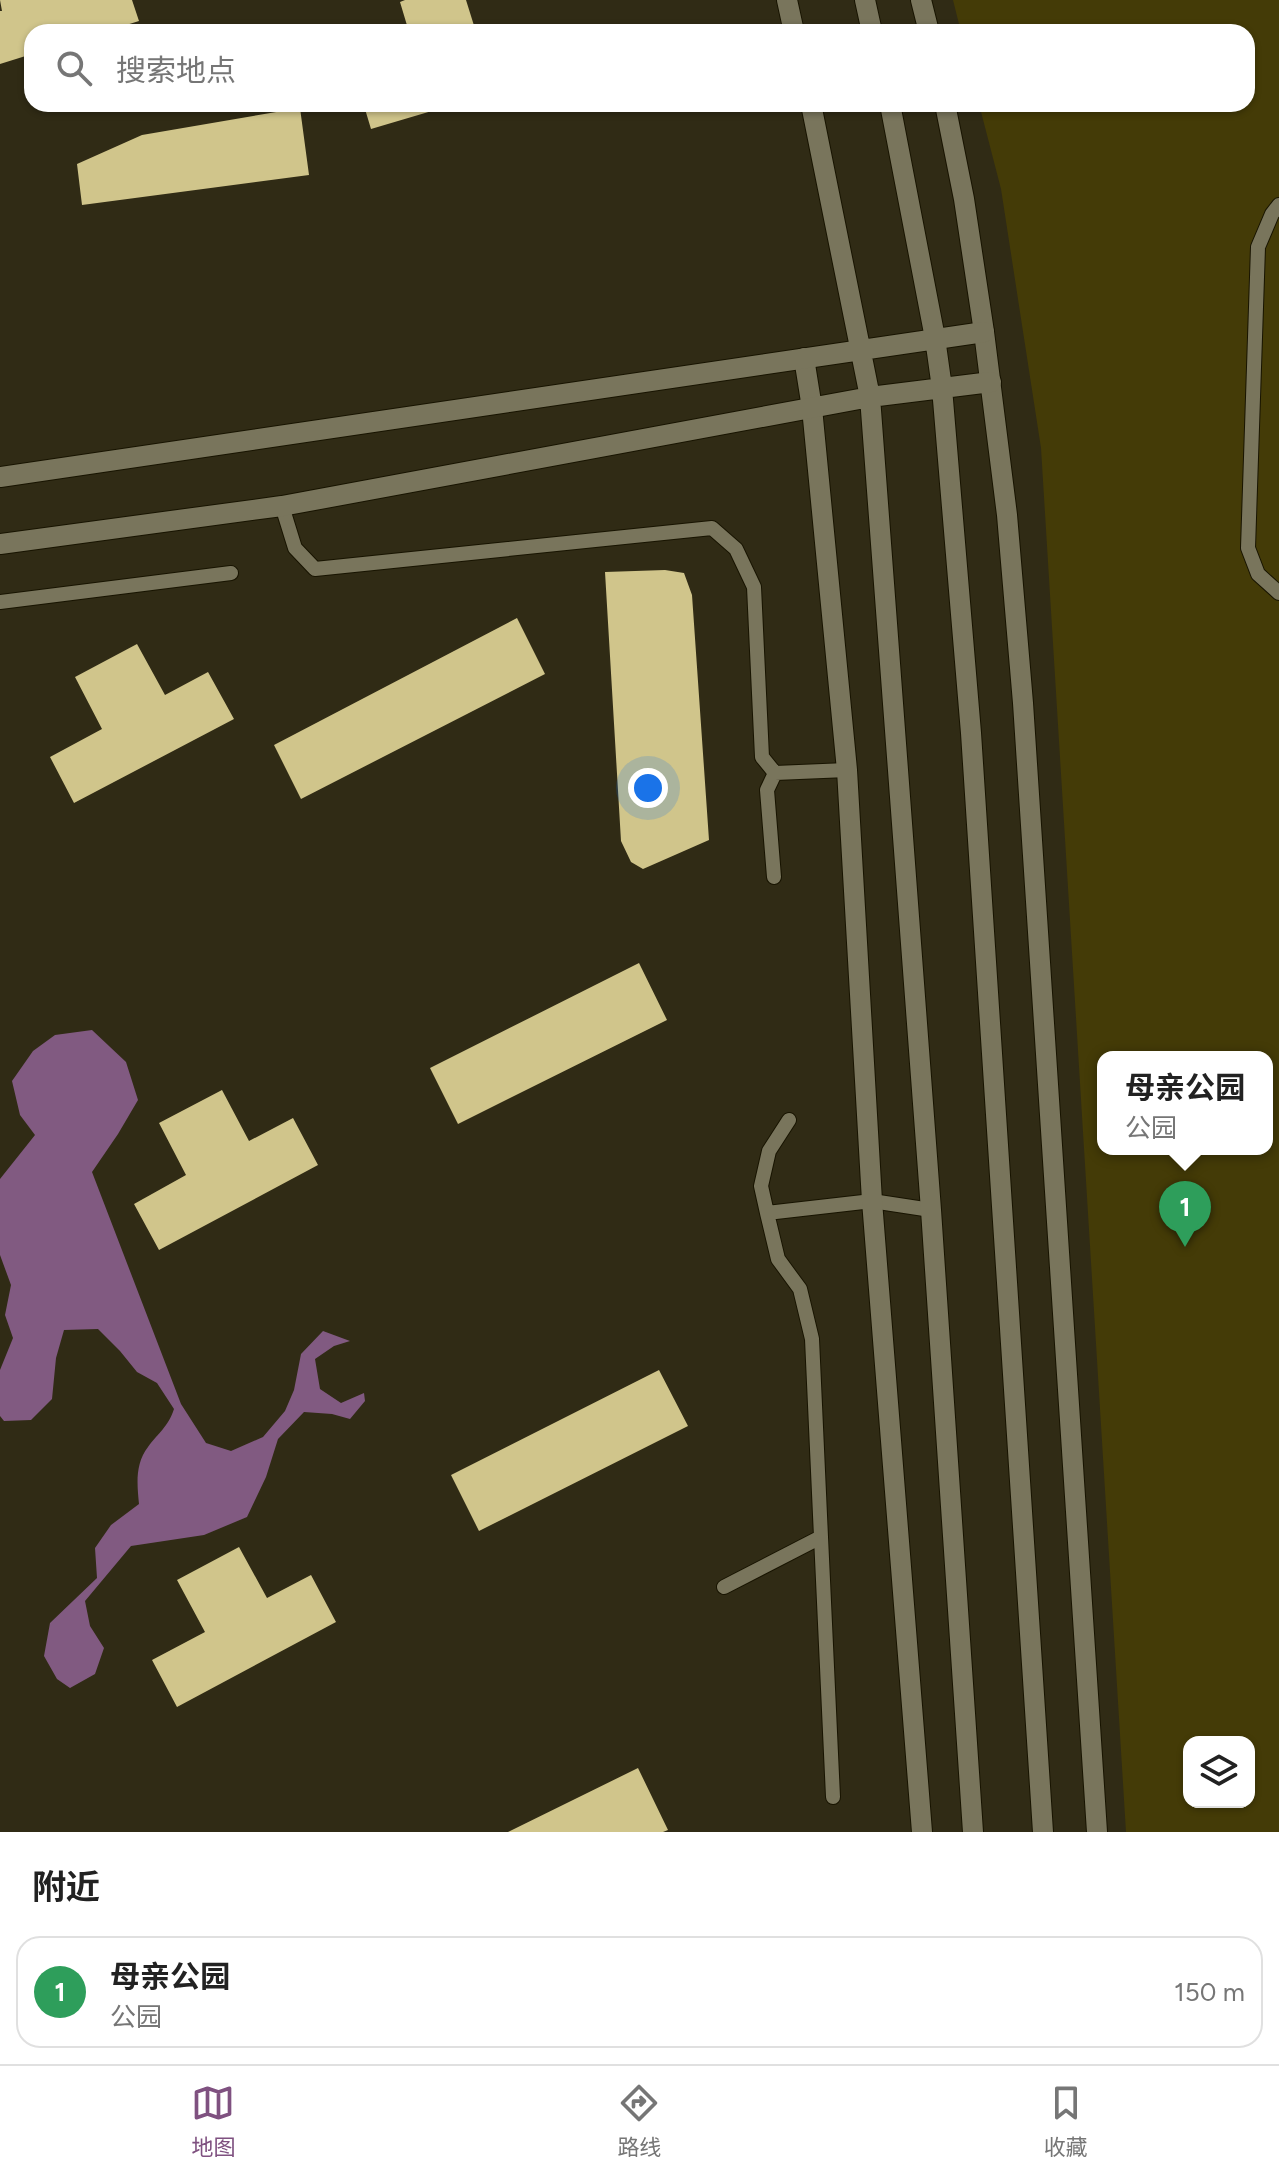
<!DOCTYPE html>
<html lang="zh">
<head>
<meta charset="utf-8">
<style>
  :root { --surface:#fff; --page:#f2f2f2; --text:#222; --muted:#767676; --line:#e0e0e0; --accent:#7f5180 }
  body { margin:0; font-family:Figtree,"Noto Sans SC",sans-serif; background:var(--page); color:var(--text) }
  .controls { position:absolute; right:24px; bottom:24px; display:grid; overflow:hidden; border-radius:16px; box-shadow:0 2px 6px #0004 }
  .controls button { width:72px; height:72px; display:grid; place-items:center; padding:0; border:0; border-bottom:2px solid var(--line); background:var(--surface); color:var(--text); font:40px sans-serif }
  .you { position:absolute; left:648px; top:788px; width:28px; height:28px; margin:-20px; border:6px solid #fff; border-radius:50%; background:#1a73e8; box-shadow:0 0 0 12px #1a73e833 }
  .badge { display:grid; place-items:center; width:52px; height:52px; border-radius:50%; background:var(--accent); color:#fff; font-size:26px; font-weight:700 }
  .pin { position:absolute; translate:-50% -66px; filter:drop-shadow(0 2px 4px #0008) }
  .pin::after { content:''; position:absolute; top:42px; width:28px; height:24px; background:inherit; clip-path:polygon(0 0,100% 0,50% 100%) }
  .popup { position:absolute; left:1097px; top:1051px; width:176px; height:104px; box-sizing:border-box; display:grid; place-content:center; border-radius:16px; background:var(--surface); filter:drop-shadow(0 2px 6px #0005); font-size:26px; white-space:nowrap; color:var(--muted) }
  .popup b { font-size:30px; color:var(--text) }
  .popup::after { content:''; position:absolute; left:50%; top:100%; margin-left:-16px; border:16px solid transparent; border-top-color:var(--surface) }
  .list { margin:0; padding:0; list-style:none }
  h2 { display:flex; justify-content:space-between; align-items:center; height:104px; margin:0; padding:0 32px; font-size:34px }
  h2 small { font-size:26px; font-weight:400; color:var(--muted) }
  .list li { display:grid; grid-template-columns:52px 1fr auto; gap:24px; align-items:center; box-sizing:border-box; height:112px; margin:0 16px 16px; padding:0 16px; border:2px solid var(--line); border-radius:24px }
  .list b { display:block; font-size:30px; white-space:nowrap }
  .list p { margin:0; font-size:26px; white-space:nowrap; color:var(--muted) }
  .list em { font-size:26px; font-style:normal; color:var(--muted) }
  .icon { flex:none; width:44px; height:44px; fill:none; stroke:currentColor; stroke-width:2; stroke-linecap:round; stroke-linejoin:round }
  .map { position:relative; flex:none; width:1279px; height:1832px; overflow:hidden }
  .search { position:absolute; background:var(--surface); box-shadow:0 2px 6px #0004; left:24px; right:24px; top:24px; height:88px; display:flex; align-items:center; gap:20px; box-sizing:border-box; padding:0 28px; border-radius:24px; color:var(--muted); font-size:30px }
  .sheet { height:232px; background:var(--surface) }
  nav { display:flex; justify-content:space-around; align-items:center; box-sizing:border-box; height:112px; border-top:2px solid var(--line); background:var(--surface); font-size:22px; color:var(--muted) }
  nav a { display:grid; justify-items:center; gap:4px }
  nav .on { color:var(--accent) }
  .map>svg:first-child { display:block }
  .green { fill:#443b07; fill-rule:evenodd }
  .water { fill:#815a81 }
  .building { fill:#d0c58b }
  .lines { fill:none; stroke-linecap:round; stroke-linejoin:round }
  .service-casing { stroke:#181401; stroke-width:16 }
  .minor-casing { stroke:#181401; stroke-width:22 }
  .tertiary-casing { stroke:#181401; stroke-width:22 }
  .service { stroke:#79755c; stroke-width:14 }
  .minor { stroke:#79755c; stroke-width:20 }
  .tertiary { stroke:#79755c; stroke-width:20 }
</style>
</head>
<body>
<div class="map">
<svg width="1279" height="1832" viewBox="0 0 1279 1832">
  <rect width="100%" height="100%" fill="#302b15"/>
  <path class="green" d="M953,0H1279V1832H1126L1041,448L1001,189L979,104H1247V32H961ZM1103,1057H1267V1149H1103ZM1189,1742H1249V1802H1189Z"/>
  <path class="water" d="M92,1030L126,1062L138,1100L118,1134L92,1172L181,1404L206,1443L231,1451L263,1437L285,1411L294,1390L301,1354L323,1331L350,1341L334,1346L315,1359L320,1389L341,1403L364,1393L365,1401L350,1419L332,1414L304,1412L278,1439L266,1477L247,1517L204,1535L131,1546L85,1601L90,1626L104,1648L95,1674L70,1688L57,1679L44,1656L50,1623L97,1578L95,1548L111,1525L139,1504C137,1484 135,1464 148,1447C159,1432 168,1427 174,1409L157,1383L137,1372L120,1351L98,1329L64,1330L56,1358L52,1399L31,1420L4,1421L0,1416V1370L13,1338L5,1315L11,1285L0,1255V1179L35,1135L20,1115L12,1081L33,1051L55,1035Z"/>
  <path class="building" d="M0,0H132L139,21L104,32H32V54L0,64V11H2Z
    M405,0H466L476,32H409L400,2Z
    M376,104H452V105L371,129L365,109L376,105Z
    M300,108L309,175L82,205L77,164L142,135Z
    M665,570L684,573L692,595L709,840L643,869L631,862L621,841L605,572Z
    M517,618L545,674L301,799L274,745Z
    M137,644L165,695L208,672L234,719L74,803L50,757L102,729L75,677Z
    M639,963L667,1020L458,1124L430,1068Z
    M222,1090L249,1141L293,1118L318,1165L159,1250L134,1204L186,1175L159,1123Z
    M659,1370L688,1426L479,1531L451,1475Z
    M239,1547L267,1598L311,1575L336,1622L177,1707L152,1660L205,1632L177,1580Z
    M638,1768L668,1830L663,1832H508Z"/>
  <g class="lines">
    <defs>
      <path id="service" d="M1279,205L1272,214L1258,247L1248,548L1258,574L1279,593
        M282,506L295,548L315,569L712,528L736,549L754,587L762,757L775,773L847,770
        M0,602L231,573
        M774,877L767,790L775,773
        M789,1120L769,1151L761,1186L767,1213L872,1201L931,1210
        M821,1537L833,1797
        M724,1587L821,1537L812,1339L800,1289L778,1259L767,1213"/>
      <path id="minor" d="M921,0L929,32
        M945,104L964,199L984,332L1007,515L1023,703L1097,1832
        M804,358L812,408L847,770L872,1201L922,1832"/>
      <path id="tertiary" d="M787,0L794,32
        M865,0L872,32
        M811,104L870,397L931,1210L973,1832
        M890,104L935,338L942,388L971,733L1043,1832
        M0,477L984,332
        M0,544L282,506L870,397L991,382"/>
    </defs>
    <use href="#service" class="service-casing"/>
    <use href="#minor" class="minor-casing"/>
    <use href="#tertiary" class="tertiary-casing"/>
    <use href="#service" class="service"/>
    <use href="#minor" class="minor"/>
    <use href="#tertiary" class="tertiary"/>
  </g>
</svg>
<div class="controls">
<button><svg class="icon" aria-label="layers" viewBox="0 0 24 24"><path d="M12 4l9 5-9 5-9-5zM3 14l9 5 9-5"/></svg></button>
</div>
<div class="you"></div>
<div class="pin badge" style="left:1185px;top:1247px;background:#2e9e5b">1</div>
<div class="popup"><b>母亲公园</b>公园</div>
<div class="search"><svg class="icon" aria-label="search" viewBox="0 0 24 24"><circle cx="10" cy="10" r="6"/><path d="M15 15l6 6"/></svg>搜索地点</div>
</div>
<section class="sheet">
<h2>附近<small></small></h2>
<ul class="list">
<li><span class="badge" style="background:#2e9e5b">1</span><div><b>母亲公园</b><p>公园</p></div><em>150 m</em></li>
</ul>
</section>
<nav>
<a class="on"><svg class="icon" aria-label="map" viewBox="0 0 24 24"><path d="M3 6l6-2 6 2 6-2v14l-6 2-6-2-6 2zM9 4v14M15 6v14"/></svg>地图</a>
<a><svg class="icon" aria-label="directions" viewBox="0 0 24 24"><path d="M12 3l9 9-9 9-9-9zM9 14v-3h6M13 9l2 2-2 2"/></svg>路线</a>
<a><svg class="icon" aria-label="saved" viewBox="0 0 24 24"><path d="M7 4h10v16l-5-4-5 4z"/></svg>收藏</a>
</nav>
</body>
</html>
